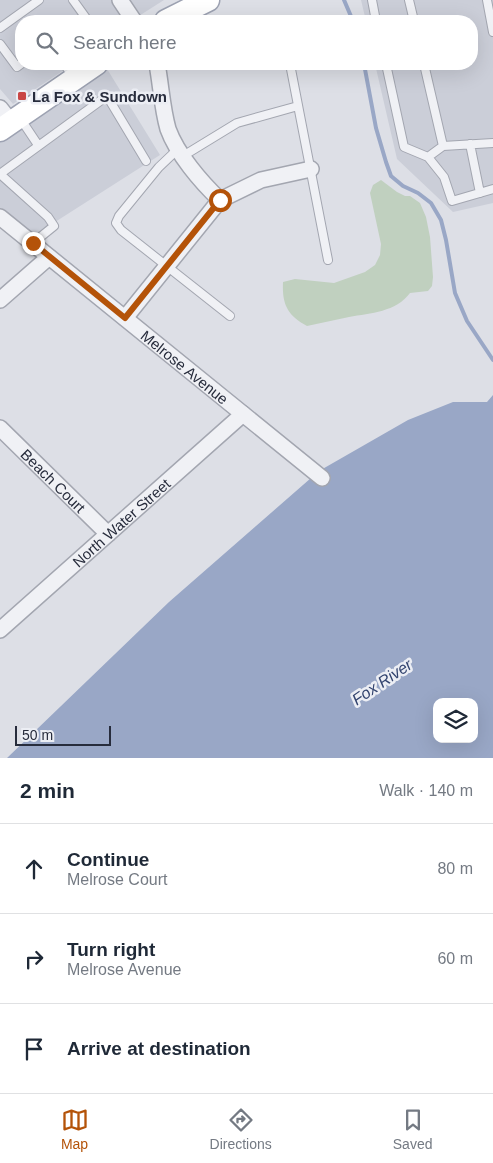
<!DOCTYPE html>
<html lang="en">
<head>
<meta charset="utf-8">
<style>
  :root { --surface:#fff; --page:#f6f6f7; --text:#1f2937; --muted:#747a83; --line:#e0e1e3; --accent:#b45309 }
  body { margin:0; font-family:Arial,sans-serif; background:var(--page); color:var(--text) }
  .controls { position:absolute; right:15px; bottom:15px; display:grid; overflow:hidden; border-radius:10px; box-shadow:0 5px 20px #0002 }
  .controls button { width:45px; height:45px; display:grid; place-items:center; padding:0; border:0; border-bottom:1px solid var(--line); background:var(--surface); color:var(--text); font:25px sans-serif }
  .scale { position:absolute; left:15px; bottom:12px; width:96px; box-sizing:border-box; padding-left:5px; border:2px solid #272c3c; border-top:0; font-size:14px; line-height:18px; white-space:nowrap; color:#272c3c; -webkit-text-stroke:4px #eceef4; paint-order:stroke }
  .stop { position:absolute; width:15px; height:15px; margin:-11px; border:4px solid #b45309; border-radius:50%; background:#fff }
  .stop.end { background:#b45309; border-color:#fff; box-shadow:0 1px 5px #0008 }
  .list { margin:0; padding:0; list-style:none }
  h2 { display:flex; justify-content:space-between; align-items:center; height:65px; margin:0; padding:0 20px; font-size:21px }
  h2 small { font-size:16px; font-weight:400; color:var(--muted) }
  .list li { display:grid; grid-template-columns:32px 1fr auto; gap:15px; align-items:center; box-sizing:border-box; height:90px; padding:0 20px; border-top:1px solid var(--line) }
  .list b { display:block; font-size:19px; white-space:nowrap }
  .list p { margin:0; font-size:16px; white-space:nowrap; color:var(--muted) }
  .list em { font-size:16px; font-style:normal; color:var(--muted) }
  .icon { flex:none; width:28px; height:28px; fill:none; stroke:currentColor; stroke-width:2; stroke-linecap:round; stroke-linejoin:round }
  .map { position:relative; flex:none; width:493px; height:758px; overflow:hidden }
  .search { position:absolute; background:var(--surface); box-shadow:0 5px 20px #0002; left:15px; right:15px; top:15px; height:55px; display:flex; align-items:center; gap:12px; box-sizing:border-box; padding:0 18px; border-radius:20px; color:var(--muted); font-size:19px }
  .sheet { height:335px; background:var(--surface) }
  nav { display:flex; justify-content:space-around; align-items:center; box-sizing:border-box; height:70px; border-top:1px solid var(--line); background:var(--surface); font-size:14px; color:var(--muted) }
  nav a { display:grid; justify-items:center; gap:2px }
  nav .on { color:var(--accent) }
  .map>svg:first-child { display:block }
  .built { fill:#cbced8 }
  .green { fill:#c0d0bf }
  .water { fill:#99a7c6; fill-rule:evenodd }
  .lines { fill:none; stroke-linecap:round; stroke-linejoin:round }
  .stream { stroke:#99a7c6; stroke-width:4 }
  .lane-casing { stroke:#a3a6b0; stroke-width:10 }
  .street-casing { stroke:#a3a6b0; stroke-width:18 }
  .primary-casing { stroke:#9da2b2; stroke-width:25 }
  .lane { stroke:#f0f1f5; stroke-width:8 }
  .street { stroke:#f0f1f5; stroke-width:15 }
  .primary { stroke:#fff; stroke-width:22 }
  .route { stroke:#b45309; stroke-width:6 }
  .poi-dot { fill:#c94645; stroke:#eceef4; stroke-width:2 }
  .labels { text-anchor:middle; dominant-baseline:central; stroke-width:5; stroke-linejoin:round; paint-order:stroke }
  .poi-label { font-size:15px; font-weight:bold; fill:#272c3c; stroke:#eceef4; text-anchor:start }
  .street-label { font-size:15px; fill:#272c3c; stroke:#eceef4 }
  .water-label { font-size:16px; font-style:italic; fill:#33446f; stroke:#eceef4 }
</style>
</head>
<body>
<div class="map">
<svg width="493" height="758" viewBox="0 0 493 758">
  <rect width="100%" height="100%" fill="#dddfe6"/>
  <path class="built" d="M0,0H164L131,21H21V64H73L13,104L0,89Z
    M361,0H493V203L453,212L397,159L375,64H472V21H366Z
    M104,64L160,155L30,238L0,213V135Z"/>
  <path class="green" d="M381,180L397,192L405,196H410L420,203L426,217L430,237L433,277L432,286L428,291L410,293C396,312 371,313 349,317C335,320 321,323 307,326C287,315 282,304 283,282L295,279L334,283L365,272L375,265L380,255L381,244L370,193L373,185Z"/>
  <path class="water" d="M493,395V758H7L169,602L319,471L408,420L453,402H487ZM437,702H474V739H437Z"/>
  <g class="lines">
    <path class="stream" d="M344,0L353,21
      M364,64L376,128L386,162L391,176L403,186L418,193L431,203L441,220L446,240L455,293L467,321L493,360"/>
    <defs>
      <path id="lane" d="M73,0L86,18L81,21
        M372,0L376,21
        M409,0L414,21
        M487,0L493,32
        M0,28L39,0
        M0,44L17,67L21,64
        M64,64L73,76
        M290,64L328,260
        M386,64L404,147L428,157L444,177L452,201L493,189
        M424,64L443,146L428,157
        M20,118L38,145
        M470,144L480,193
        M443,146L493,143
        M179,148L159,167L119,216L116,223L121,230L230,316
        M183,156L237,123L298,106
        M33,243L54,226L48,217L0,174L107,96L146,161"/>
      <g id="street">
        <path d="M120,0L134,21"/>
        <path d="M157,64C161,85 162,108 168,129C177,154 201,182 220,200"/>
        <path d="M0,108L11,122"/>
        <path id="s1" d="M0,217L322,478"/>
        <path d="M0,300L49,257"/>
        <path d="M125,318L220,200L261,180L311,169"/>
        <path id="s2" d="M0,428L108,534"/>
        <path id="s3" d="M0,630L243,414"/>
      </g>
      <path id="primary" d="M166,21L208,0
        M0,130L96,64"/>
    </defs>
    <use href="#lane" class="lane-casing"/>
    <use href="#street" class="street-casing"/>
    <use href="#primary" class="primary-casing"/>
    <use href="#lane" class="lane"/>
    <use href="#street" class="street"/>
    <use href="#primary" class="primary"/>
  </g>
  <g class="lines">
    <path class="route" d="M33,243L125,318L220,200"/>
  </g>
  <rect class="poi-dot" x="17" y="91" width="10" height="10" rx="2.5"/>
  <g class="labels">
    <g class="poi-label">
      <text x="32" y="96">La Fox &amp; Sundown</text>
    </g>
    <g class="street-label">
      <text stroke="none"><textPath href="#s1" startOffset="238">Melrose Avenue</textPath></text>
      <text stroke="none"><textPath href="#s2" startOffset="75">Beach Court</textPath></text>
      <text stroke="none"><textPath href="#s3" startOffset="162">North Water Street</textPath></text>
    </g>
    <g class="water-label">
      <text transform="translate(382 682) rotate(-34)">Fox River</text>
    </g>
  </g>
</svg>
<div class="controls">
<button><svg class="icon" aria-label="layers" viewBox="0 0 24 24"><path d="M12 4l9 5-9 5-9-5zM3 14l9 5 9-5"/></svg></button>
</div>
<div class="scale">50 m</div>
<div class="stop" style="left:220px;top:200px"></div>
<div class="stop end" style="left:33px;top:243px"></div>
<div class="search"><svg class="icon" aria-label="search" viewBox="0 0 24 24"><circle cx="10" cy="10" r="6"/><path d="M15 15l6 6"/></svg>Search here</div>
</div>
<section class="sheet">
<h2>2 min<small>Walk · 140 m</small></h2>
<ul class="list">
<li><svg class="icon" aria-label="ahead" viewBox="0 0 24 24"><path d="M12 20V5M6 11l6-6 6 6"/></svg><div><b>Continue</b><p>Melrose Court</p></div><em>80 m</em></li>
<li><svg class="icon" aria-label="right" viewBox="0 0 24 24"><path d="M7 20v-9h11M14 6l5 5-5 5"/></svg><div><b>Turn right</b><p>Melrose Avenue</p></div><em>60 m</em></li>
<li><svg class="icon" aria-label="arrive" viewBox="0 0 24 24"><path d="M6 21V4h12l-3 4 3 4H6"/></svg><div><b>Arrive at destination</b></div></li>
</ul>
</section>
<nav>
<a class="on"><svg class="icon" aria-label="map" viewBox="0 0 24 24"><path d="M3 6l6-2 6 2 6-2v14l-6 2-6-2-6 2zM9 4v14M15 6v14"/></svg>Map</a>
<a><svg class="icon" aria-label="directions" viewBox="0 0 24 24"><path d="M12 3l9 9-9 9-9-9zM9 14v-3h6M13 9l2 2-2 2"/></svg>Directions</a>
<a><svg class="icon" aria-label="saved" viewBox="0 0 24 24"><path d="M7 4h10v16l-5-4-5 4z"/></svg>Saved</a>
</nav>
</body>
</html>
